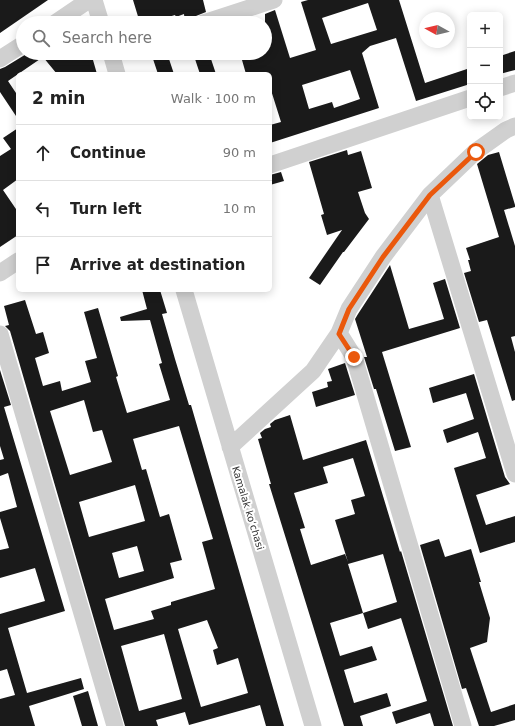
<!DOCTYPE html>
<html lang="en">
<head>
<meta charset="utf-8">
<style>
  :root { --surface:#fff; --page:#f6f6f6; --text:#222; --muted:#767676; --line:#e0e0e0 }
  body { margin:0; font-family:"DejaVu Sans",sans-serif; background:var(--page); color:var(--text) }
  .controls { position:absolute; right:12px; top:12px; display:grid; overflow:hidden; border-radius:6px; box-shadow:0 2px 10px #0003 }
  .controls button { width:36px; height:36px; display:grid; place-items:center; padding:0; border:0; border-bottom:1px solid var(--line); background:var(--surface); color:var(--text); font:20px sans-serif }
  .compass { position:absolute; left:419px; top:12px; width:36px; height:36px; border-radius:50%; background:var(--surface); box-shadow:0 2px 10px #0003; rotate:278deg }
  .stop { position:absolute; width:12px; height:12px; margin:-9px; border:3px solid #ea580c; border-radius:50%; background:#fff }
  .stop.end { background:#ea580c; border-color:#fff; box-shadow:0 1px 4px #0008 }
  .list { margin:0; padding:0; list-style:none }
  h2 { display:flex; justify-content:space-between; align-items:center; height:52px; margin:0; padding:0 16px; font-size:17px }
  h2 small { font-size:13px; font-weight:400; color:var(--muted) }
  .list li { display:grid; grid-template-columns:26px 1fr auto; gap:12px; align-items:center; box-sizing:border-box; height:56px; padding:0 16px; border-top:1px solid var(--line) }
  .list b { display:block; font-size:15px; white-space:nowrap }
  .list em { font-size:13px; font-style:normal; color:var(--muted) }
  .icon { flex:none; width:22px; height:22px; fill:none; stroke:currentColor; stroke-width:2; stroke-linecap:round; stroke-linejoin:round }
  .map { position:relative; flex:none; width:515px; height:726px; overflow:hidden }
  .search { position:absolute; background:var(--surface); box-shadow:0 2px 10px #0003; left:16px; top:16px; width:256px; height:44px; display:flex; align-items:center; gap:10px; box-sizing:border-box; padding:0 14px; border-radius:22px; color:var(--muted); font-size:15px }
  .panel { position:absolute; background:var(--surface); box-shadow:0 2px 10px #0003; left:16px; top:72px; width:256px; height:220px; border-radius:6px }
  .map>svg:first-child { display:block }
  .building { fill:#1a1a1a; fill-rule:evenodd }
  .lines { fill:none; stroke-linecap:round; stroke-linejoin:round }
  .minor { stroke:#d0d0d0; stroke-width:17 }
  .route { stroke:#ea580c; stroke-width:5 }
  .labels { text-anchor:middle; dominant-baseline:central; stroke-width:4; stroke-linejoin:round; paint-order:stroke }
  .street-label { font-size:10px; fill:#333; stroke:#fff }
</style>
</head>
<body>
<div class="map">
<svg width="515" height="726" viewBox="0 0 515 726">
  <rect width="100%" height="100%" fill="#fff"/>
  <path class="building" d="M0,0H48L0,33Z
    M133,0H203L206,12L196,16L193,23H185L184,14L176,17L175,15L149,23H140Z
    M308,0H399L425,83L470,68V84L416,101L396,38L370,46L362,53L379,108L270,143V125L281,122L270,87V74H246L240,53H265V14L275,10L290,58L316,50L301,2ZM368,3L377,30L331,44L322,18ZM350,70L360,99L334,108L332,102L309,109L302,85Z
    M515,51V70L500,74V56Z
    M28,53H91L97,74H57L43,57L8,81L18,96V119L0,92V69L5,67Z
    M151,53H167L174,74H158Z
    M193,53H209L216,74H200Z
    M18,128V179L3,190L18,212V235L0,247V156L11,149L3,138Z
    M347,150L348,155L361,151L372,188L358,192L365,213L369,219L344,252H343L320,285L309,278L342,230L327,235L321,215L324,214L309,162Z
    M499,152L515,205V207L504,210L515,246V336L511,337L515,352V400L512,401L487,320L479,322L464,273L471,271L468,260H470L466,248L499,237L477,164L488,155Z
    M281,172L284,181L270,185V175Z
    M390,265L409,329L444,319L433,283L445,279L460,328L382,352L411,447L395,451L376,389H374L364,357H367L355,319L358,314Z
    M142,290H160L167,313L162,314L175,359L189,405H191L284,726H266L260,705L189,725L185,712L156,720L158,726H125L10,331L5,326L9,325L4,306L25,300L36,334L43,332L49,353L35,358L43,386L60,381L62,391L91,382L85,361L97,358L84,312L98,308L118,376L116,377L127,413L170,400L159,364L162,363L150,320L121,321L120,317L147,309ZM84,400L93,432L102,430L112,462L70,475L50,411ZM179,426L213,539L202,542L215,589L171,602V605L151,611L154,619L114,630L105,599L174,578L170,563L182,560L169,514L160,517L146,469L142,470L133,439ZM135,485L145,521L89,537L79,502ZM137,546L144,571L119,578L112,553ZM207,620L218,648L213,650L217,665L238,658L248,693L201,707L178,629ZM164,634L182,699L139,711L121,646Z
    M345,363L355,395L316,407L312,392L328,387L327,382L332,381L328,369Z
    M0,370L11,405L4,407L65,611L8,628L27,693L81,678L84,689L29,706L35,726H0V699L15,695L7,669L0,671V614L45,601L35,568L0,578V550L9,548L0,518V512L17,507L8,473L0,476V460L4,459L0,446Z
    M474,374L505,477L510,484L476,495L486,525L515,516V542L480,553L454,468L486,458L478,432L447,443L443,430L474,419L466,393L433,403L429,388Z
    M290,415L303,460L366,440L400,552L401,551L453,726H434L430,713L396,724L392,712L427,701L401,618L368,629L363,613L330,623L340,656L372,646L377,660L344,670L354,703L387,693L391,706L360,716L363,726H344L269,484H271L258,439L262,438L260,433L265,429L271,427L270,424L275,420ZM353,458L365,496L351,500L355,514L335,520L348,562L345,554L311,565L300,529L305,528L294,493L328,483L323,467ZM383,554L397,602L363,613L348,564Z
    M439,539L445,557L471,549L481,582H479L490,618L487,642L470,648L491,712L515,704V720L494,726H479L466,688L462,689L420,545Z
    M88,691L98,726H82L73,696Z"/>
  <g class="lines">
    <path class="minor" d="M94,0L101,23
      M55,23L89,0
      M203,23L274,0
      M111,53L117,74
      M0,59L23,44
      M500,88L515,83
      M270,165L470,98
      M430,195L515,474
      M0,273L18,261
      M184,290L313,726
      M339,333L354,357L463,726
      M0,334L115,726
      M230,447L313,371L339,333L349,309L383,257L430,195L475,152L506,130L515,126"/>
  </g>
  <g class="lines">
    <path class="route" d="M354,357L339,334L349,309L383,257L430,195L476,152"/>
  </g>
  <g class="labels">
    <g class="street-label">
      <text transform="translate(248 508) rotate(73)">Kamalak koʻchasi</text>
    </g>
  </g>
</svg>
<div class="controls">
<button>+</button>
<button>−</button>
<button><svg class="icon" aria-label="locate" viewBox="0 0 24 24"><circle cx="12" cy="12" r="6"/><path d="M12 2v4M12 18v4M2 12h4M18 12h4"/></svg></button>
</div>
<svg class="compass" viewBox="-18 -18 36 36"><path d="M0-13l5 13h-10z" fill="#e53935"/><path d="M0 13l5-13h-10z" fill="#767676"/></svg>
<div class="stop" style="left:476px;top:152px"></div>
<div class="stop end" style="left:354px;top:357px"></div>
<div class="search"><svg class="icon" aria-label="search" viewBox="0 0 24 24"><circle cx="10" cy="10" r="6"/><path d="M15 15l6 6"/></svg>Search here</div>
<section class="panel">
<h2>2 min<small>Walk · 100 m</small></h2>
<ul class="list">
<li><svg class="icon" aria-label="ahead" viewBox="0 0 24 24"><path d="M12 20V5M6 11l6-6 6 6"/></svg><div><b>Continue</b></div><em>90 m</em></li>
<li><svg class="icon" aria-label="left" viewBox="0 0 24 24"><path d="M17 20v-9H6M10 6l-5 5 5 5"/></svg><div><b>Turn left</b></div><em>10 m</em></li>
<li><svg class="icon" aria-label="arrive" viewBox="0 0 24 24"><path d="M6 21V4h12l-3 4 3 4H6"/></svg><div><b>Arrive at destination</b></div></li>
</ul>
</section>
</div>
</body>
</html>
